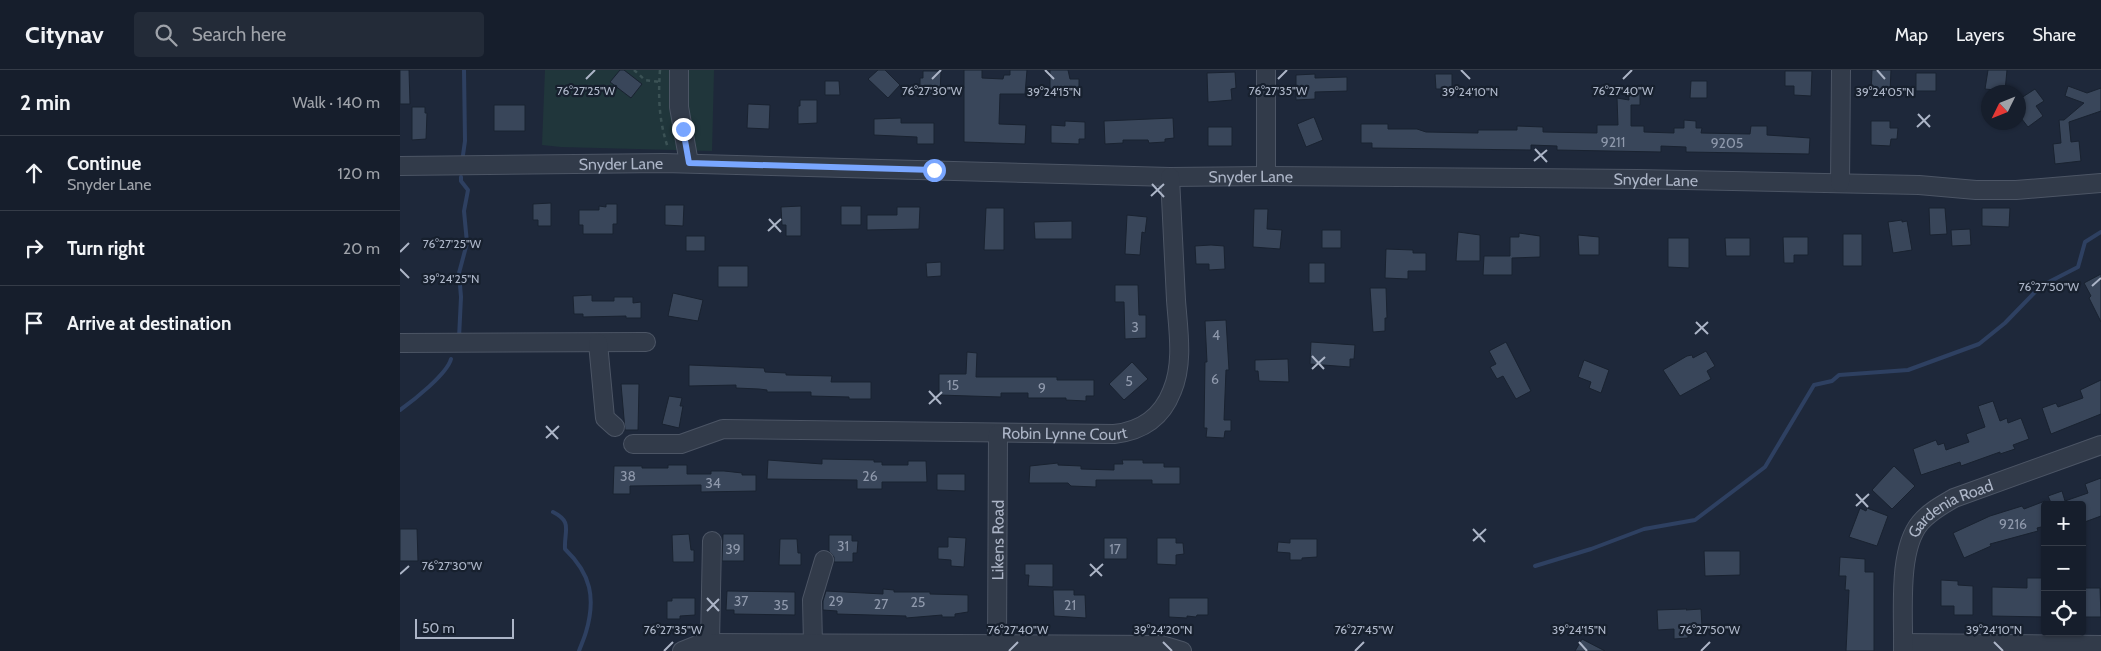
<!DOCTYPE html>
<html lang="en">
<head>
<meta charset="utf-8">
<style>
  :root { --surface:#161e2c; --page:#232b38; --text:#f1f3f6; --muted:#9ea2a9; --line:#353c48 }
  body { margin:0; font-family:Cabin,sans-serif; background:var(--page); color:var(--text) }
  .controls { position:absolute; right:15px; bottom:15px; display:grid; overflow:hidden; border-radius:5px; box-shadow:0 1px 4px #0004 }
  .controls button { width:45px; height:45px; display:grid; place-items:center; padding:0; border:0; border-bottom:1px solid var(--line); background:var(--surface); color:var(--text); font:25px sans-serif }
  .compass { position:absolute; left:1581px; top:15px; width:45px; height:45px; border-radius:50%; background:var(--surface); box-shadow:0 1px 4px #0004; rotate:227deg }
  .scale { position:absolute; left:15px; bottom:12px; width:99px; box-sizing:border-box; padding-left:5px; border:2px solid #acb5c7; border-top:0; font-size:14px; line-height:18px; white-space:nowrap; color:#acb5c7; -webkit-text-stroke:4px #17202e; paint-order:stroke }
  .stop { position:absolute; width:15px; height:15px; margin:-11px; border:4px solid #79a6ff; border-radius:50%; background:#fff }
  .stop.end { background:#79a6ff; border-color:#fff; box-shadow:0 1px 5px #0008 }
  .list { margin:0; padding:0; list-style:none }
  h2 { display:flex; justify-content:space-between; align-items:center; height:65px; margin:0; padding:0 20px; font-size:21px }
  h2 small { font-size:16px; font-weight:400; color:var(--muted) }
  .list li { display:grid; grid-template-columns:32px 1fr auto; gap:15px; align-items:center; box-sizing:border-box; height:75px; padding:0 20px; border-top:1px solid var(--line) }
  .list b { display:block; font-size:19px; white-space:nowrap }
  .list p { margin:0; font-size:16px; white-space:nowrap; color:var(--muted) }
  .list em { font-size:16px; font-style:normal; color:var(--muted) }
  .icon { flex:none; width:28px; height:28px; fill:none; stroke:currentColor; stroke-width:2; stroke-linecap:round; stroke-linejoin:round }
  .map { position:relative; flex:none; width:1701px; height:581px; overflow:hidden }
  header { display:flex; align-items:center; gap:30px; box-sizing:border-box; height:70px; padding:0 25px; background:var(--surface); border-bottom:1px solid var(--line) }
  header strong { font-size:24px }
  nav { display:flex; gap:28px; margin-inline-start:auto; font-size:18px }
  .search { width:350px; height:45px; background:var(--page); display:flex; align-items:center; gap:12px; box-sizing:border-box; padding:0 18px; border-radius:5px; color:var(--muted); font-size:19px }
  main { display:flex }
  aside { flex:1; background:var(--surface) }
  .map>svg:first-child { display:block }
  .green { fill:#20363b }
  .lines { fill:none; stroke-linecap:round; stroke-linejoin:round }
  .stream { stroke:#2e4061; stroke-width:4 }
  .building { fill:#39465a; stroke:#192230 }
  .minor-casing { stroke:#4c5565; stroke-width:20 }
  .path { stroke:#3b5255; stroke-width:2.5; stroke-dasharray:4 4; stroke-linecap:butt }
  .minor { stroke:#323b4a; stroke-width:18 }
  .route { stroke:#79a6ff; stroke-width:6 }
  .ticks { fill:none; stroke:#acb5c7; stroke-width:2 }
  .labels { text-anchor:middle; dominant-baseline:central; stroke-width:4.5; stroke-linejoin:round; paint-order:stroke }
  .number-label { font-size:14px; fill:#8f99ac }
  .street-label { font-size:16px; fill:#acb5c7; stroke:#17202e }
  .ticks-label { font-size:12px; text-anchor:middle; fill:#acb5c7; stroke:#17202e; stroke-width:4.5; stroke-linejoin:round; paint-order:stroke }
</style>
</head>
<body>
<header>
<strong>Citynav</strong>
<div class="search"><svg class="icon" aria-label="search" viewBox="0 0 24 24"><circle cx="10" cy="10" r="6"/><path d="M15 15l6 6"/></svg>Search here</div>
<nav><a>Map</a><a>Layers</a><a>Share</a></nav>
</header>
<main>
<aside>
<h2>2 min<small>Walk · 140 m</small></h2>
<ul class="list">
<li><svg class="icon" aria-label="ahead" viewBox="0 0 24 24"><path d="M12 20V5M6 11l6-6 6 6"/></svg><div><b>Continue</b><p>Snyder Lane</p></div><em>120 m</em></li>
<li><svg class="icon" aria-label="right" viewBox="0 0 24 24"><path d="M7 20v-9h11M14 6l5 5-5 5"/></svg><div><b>Turn right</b></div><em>20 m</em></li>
<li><svg class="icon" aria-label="arrive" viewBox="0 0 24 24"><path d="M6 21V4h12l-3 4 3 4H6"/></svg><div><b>Arrive at destination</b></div></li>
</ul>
</aside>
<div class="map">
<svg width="1701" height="581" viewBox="0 0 1701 581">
  <rect width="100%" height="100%" fill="#1e283a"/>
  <path class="green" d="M145,0H314L312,81L161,77L142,75Z"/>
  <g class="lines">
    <path class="stream" d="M63,85L65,71L64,0
      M59,268L61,227L59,203L67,173L64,141L68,120L61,111V107
      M0,340C14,330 47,304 51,289
      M153,442C173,452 164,460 165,479C191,504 196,528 186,562C184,569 181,575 179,581
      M1135,496L1191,479L1244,459L1295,450L1365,397L1414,315L1432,311L1439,305L1508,300L1579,274L1605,253L1641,216L1678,197L1685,172L1701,162"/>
  </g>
  <path class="building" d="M0,0H9L10,34H0Z
    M220,0H224L242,14L231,28L210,12Z
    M478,0H485L500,15L488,28L468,9Z
    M564,0H582V8L603,9L604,5H610V0H627L625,24H600L599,54L626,55L625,74L564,72Z
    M650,0H668L670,9H679V24H650Z
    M1472,0H1491L1490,22H1471Z
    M1588,0H1607L1605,21L1585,19Z
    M523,1H541L540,24H520V8H523Z
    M1385,1H1412L1411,26L1394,25V16H1385Z
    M835,2L836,18L831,19L832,30L808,32L807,3Z
    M1516,3H1536V21H1516Z
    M915,4V8L947,7V21L915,22V29L896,30V5Z
    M1035,4H1052V19H1036Z
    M425,11H439L440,25H425Z
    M1291,11H1307V28H1290Z
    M1668,16L1687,23L1701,18V41L1669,52L1671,72L1679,71L1681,91L1655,94L1653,74L1661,73L1659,50H1664L1684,33L1665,26Z
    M1228,18H1240V35H1231V56H1244V62L1274,63V58H1284V50L1296,51V58H1302L1301,63L1350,64L1351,56H1367V65L1410,68L1409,84L1286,82V77L1261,76V82L1157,80V76L1131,75V80L972,78V73H961V54H988V59H1017L1026,62L1078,63V60H1117V56L1143,57V62L1197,63V55H1218L1217,28L1229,30Z
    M1635,19L1644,31L1636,36L1643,46L1628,57L1618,44V30Z
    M400,30H417V53L398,54V36H400Z
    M348,34L370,35L369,59L347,58Z
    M94,35H125V61H94Z
    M12,37H25V43H27L26,69L12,70Z
    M914,47L923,70L906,77L897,54Z
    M501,48V53H534V74H517V67L474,65V49Z
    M773,48L774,68L765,69V72L749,73L748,70H723V73L705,74L704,51Z
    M665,51L685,52V69H679V74L651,73V55L665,56Z
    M1471,51H1490V58H1498L1497,69H1491L1490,76L1471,75Z
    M808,57H832V76H808Z
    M151,133V156H138V150H133V134Z
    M206,134H217V154H213V164H183V155H179V140H199V136L206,137Z
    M265,135H284L283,156L265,155Z
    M401,136V166H386V155H382L381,137Z
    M441,136H461V155H441Z
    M497,137H520L519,159L467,160V145H497Z
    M586,138H604V180H584Z
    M1529,138H1545L1547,164L1530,165Z
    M1582,138H1610L1609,157L1582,156Z
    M854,139H868L867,159L882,160L880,179L853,177Z
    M727,145L747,147L745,163L742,162L740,185L725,184Z
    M1502,150V152L1507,151L1512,180L1493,183L1488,152Z
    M672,151V169H635L634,152Z
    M1570,159L1571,175L1552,176L1551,160Z
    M922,160H941V178H922Z
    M1058,162L1080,165V191H1056Z
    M1119,163L1140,166V187L1112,188V205H1083L1084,186H1110V167H1119Z
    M1443,164H1462V196H1443Z
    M1178,165L1199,167V185H1179Z
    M286,166H305V181H286Z
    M1383,167H1408V185H1394V193H1384Z
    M1268,168H1289V198L1268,197Z
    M1325,168H1350V186H1326Z
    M811,175L824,176L825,199L809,200V194H796L795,176Z
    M986,179L1013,180V183H1026V201H1008V209L985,208Z
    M541,192V206L527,207L526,193Z
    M909,193H925V213H909Z
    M318,196H348V217H318Z
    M1701,204V252L1689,228L1691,226L1684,213Z
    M715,215H738L739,245H746V268L725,269L724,232H715Z
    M970,218H986L987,248H985V261L973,262Z
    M273,223L303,230L298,251L268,246Z
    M192,225V231H214V227H233V233L241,232V248H226V246L183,247V244H174L173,226Z
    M826,250L829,300H826L824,350H831V361H825L824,368L806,367L807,358H804L805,292H807L805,251Z
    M911,272L955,275L954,289H950V297L910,294Z
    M1106,272L1131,321L1116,329L1103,306L1097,309L1090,297L1096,294L1089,281Z
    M1306,281L1315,296L1307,301L1311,309L1280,326L1263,300L1287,286L1292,285L1293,288Z
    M567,282L577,283L576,307H657V310H694V326H686V331L666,330V328H628V323H601V327L539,325V304H566Z
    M888,289L889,312L859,311L858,301H855V290Z
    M1184,290L1209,300L1201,323L1189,318L1191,312L1178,307Z
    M732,292L748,309L724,330L709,314Z
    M289,295L364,298L365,302L386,303V305L432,306L431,312H471V329H449V327L411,326V322H367V320L359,319L336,318V315L289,316Z
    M1701,310V344L1651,364L1642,338L1656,333L1658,337L1683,328L1680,320Z
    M221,314H239L238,360H225Z
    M269,326L282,328L280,336H283L279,358L262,354Z
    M1593,331L1600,351L1607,348L1608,353L1621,348L1629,369L1613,375L1615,379L1600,384V382L1561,396L1560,392L1521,405L1513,379L1536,370L1538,375L1544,373L1546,380L1569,372L1566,364L1585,357L1578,336Z
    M422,389L474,390V392H482V395H508V391H526L527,412H482V419H457V410L367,409L368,390L422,394Z
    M722,390H743V393H764V397H780V414H752V410H696V417L671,416L668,413H629L630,396L658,393V395L681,396V399L714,400V394H723Z
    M268,395H287V404H311V401H324L342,403V405H356V421L301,422V415L230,416V424H213L214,396H242V398H268Z
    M1494,396L1515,416L1492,439L1472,420Z
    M537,404H565V421L537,420Z
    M1701,408V446L1682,453V435H1652L1648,426L1662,421L1665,431L1688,423L1685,414Z
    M1645,431V456L1637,458L1638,461L1590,474L1591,476L1564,488L1553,463L1590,446L1622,436L1624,439Z
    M1460,438L1466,441L1467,438L1488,446L1477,476L1449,467Z
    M0,459H17L18,491H0Z
    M289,464L291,480H294V492H273L272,465Z
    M323,464H344V491H322Z
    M429,465H452V471H458L457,483H453V492H434V487L429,481Z
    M548,467L566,468L564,497L551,496V490L538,489V477H548Z
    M704,468H727V489H704Z
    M757,468H776V473H783L784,484L776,485V495L757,494Z
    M380,469H397L398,483H401V495H379Z
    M890,469H917V487L902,488V490H890V483L877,482L878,472L890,473Z
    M1304,481H1340V505L1305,506Z
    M1440,487L1465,489V502H1474V581H1446L1449,520H1445L1446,506H1439Z
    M625,494H653V517L628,516L629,505H625Z
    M1627,508H1645V547L1592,546V517L1627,518Z
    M1541,510L1558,511V515L1573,516V545H1554V536H1541Z
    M1682,518H1700L1701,547H1682Z
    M483,519L494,520V522H530V524L568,525V542L555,544V547H542V545L506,548V546L437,544V541L423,540V531L426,521L483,524Z
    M653,520H674V525H685L686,548L654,546Z
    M327,521L395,522V545L334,544V540H326Z
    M272,528H295V545L280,546V549H267V531H272Z
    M769,528H808V545H797L796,547L787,546V548L769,547Z
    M1287,539L1286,540L1301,539L1302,557L1288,558V568L1274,569V559L1258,560L1257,540Z
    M1182,569L1205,581H1175Z"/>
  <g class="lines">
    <defs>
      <g id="minor">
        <path d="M279,0V37L289,93"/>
        <path id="s1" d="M0,96L264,93L770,107L866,106L1237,109L1519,115L1576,120H1616L1701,113"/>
        <path d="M866,106V0"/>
        <path d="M1440,113L1441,0"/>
        <path d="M0,273L246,272"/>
        <path d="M198,273L205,348L215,357"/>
        <path id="s2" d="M233,374H281L323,359L714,364C742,361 762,347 772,321C784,293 778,259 776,230C774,189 772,148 770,107"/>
        <path d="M310,573L312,471"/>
        <path d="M1503,573L1701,575"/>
        <path d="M413,574L412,530L424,490"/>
        <path id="s3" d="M597,576L598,364"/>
        <path d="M282,581L302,573L762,575L782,581"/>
        <path id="s4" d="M1503,581C1504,545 1497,481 1520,453C1529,442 1542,435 1554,428L1701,375"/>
      </g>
    </defs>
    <use href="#minor" class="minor-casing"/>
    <path class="path" d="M234,0L245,10L259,12
      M260,0C258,28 259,51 268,78"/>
    <use href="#minor" class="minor"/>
  </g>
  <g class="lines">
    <path class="route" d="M283,59L289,93L534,100"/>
  </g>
  <path class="ticks" d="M645,0L654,9M1061,0L1070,9M1477,0L1485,9M186,9L195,0M532,9L541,0M878,9L887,0M1223,9L1232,0M1518,44L1530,57M1517,57L1530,45M1135,79L1147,92M1134,91L1147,80M752,114L764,127M751,126L764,114M369,149L381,162M368,161L381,149M0,182L9,173M0,199L9,208M1692,216L1701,208M1296,252L1308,264M1295,264L1308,252M912,286L924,299M912,299L925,287M529,321L541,334M529,334L542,322M146,356L158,369M146,368L159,356M1456,424L1468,437M1456,436L1469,424M1073,459L1085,472M1073,471L1086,459M690,494L702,506M0,504L9,496M690,506L703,494M307,528L319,541M307,541L319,529M763,572L772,581M1179,572L1187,581M1594,572L1603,581M264,581L273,572M609,581L618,572M955,581L964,572M1301,581L1310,572"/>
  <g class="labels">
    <g class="number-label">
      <text x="1213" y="72">9211</text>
      <text x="1327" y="73">9205</text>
      <text x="735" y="257">3</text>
      <text x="816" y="265">4</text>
      <text x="815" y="309">6</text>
      <text x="729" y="311">5</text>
      <text x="553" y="315">15</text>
      <text x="642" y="318">9</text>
      <text x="228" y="406">38</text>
      <text x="470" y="406">26</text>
      <text x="313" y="413">34</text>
      <text x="1613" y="454">9216</text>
      <text x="443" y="476">31</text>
      <text x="333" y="479">39</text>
      <text x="715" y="479">17</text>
      <text x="341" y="531">37</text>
      <text x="436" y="531">29</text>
      <text x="518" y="532">25</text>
      <text x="481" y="534">27</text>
      <text x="381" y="535">35</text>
      <text x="670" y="535">21</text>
    </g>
    <g class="street-label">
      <text stroke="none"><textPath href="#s1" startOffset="221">Snyder Lane</textPath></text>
      <text stroke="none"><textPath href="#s1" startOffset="851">Snyder Lane</textPath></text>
      <text stroke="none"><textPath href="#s1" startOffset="1256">Snyder Lane</textPath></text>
      <text stroke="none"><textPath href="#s2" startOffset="434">Robin Lynne Court</textPath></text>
      <text stroke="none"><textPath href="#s4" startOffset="165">Gardenia Road</textPath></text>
      <text stroke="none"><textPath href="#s3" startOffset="106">Likens Road</textPath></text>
    </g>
  </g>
  <g class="ticks-label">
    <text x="186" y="25">76°27'25"W</text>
    <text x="532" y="25">76°27'30"W</text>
    <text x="878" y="25">76°27'35"W</text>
    <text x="1223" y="25">76°27'40"W</text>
    <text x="654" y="26">39°24'15"N</text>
    <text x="1070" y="26">39°24'10"N</text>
    <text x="1485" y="26">39°24'05"N</text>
    <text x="52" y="178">76°27'25"W</text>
    <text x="51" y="213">39°24'25"N</text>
    <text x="1649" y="221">76°27'50"W</text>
    <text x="52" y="500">76°27'30"W</text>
    <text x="763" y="564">39°24'20"N</text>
    <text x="1179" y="564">39°24'15"N</text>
    <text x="1594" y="564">39°24'10"N</text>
    <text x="273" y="564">76°27'35"W</text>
    <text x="618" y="564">76°27'40"W</text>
    <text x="964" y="564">76°27'45"W</text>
    <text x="1310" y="564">76°27'50"W</text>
  </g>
</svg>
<div class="controls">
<button>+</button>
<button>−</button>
<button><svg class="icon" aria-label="locate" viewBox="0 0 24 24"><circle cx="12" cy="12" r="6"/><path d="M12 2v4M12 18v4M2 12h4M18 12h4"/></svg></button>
</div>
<svg class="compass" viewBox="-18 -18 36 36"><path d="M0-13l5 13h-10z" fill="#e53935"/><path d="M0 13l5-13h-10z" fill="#9ea2a9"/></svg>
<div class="scale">50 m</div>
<div class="stop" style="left:534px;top:100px"></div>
<div class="stop end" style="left:283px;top:59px"></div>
</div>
</main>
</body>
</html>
